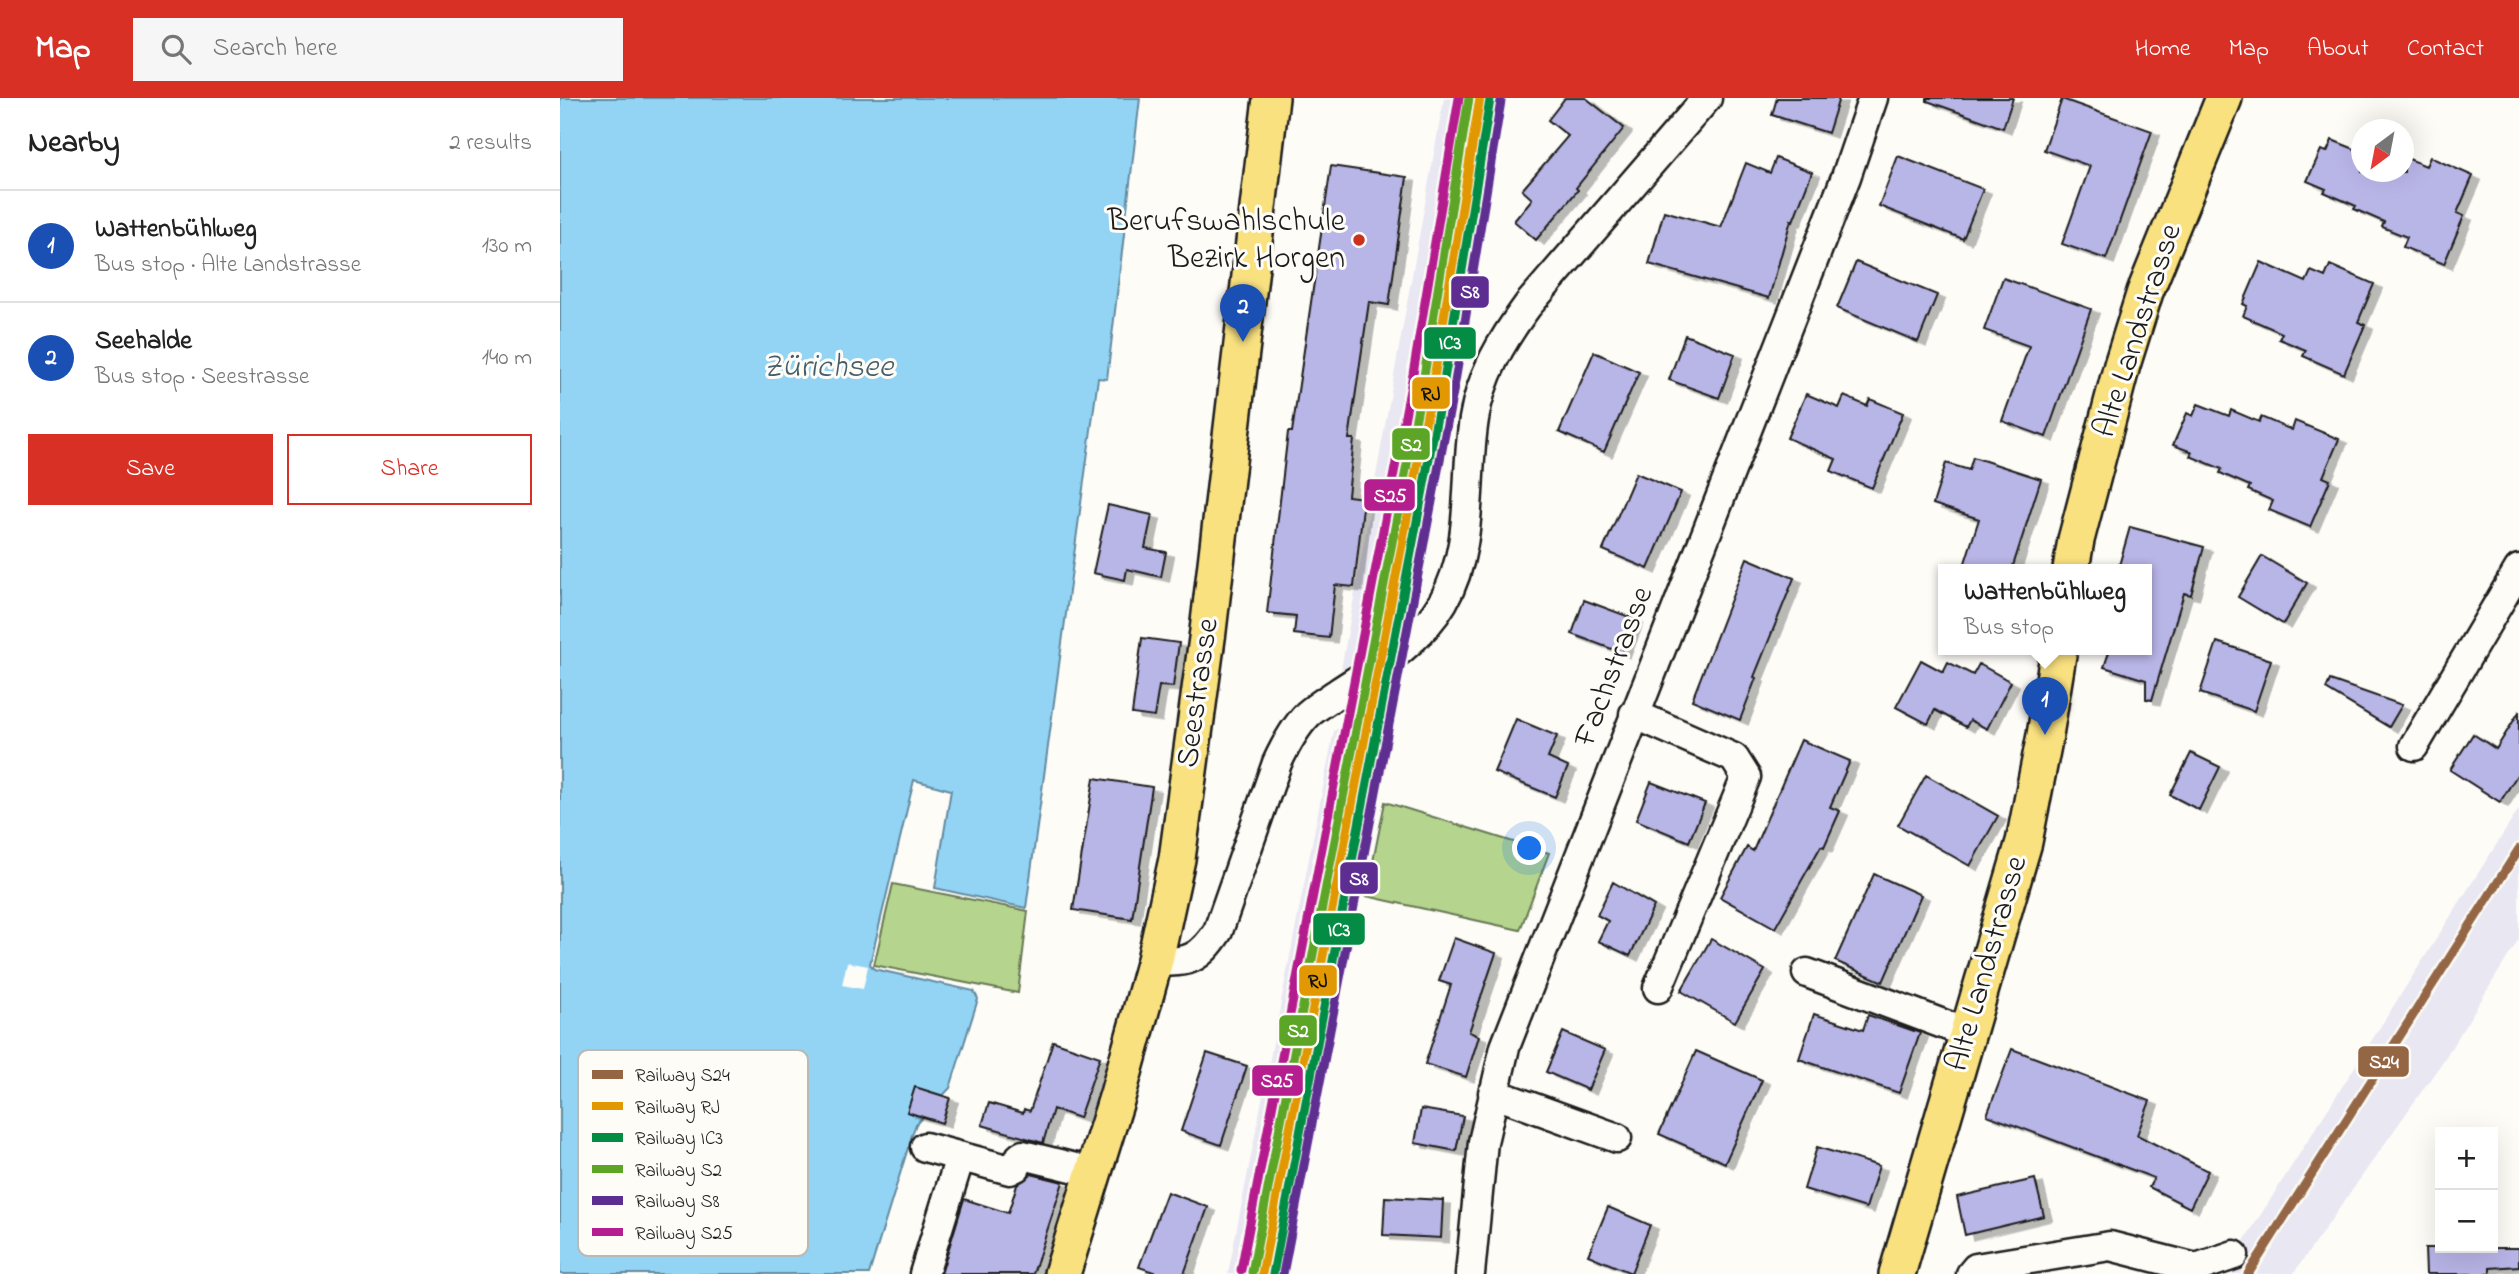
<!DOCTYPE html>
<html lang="en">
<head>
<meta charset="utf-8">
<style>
  :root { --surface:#fff; --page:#f6f6f6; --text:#222; --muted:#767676; --line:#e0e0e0; --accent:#d93025 }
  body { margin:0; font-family:"Indie Flower",sans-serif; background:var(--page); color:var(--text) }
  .controls { position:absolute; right:21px; bottom:21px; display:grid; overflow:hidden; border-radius:0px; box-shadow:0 7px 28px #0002 }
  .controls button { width:63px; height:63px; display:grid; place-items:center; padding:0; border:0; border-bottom:2px solid var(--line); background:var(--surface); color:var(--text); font:35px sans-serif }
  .compass { position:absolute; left:1791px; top:21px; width:63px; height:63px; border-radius:50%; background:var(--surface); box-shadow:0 7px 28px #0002; rotate:212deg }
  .you { position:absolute; left:970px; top:751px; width:24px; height:24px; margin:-18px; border:5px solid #fff; border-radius:50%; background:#1a73e8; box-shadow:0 0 0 10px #1a73e833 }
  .badge { display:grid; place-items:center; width:46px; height:46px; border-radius:50%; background:var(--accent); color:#fff; font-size:23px; font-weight:700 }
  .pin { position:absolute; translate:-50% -58px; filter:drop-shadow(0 2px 4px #0008) }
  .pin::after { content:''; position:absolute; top:37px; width:24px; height:21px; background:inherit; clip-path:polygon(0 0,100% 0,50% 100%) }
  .popup { position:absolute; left:1378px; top:466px; width:214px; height:91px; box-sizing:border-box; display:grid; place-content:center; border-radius:0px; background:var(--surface); filter:drop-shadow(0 2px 5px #0005); font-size:23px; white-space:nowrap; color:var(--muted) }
  .popup b { font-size:26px; color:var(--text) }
  .popup::after { content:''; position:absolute; left:50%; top:100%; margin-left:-14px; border:14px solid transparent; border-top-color:var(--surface) }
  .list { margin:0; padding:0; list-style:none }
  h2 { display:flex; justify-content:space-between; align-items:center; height:91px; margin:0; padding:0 28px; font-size:30px }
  h2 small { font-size:23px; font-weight:400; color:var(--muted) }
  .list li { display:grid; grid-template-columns:46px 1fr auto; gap:21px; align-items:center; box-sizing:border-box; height:112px; padding:0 28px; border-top:2px solid var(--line) }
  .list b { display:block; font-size:26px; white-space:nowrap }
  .list p { margin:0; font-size:23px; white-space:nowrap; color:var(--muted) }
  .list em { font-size:23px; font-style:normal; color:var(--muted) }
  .actions { display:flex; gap:14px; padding:21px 28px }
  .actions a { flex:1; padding:16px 0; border:2px solid var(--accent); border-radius:0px; text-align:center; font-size:24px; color:var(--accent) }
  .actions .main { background:var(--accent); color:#fff }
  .icon { flex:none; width:38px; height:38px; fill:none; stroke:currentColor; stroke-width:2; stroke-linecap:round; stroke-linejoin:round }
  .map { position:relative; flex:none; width:1959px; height:1176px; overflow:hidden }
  header { display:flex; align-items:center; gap:42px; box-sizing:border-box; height:98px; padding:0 35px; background:var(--accent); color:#fff }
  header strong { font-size:33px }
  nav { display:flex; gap:38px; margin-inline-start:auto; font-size:24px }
  .search { width:490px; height:63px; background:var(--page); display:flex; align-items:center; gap:18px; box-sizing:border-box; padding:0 24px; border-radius:0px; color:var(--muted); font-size:26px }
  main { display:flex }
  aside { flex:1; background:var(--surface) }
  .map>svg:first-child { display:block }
  .built { fill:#e8e7f2 }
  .green { fill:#b5d58e; stroke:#687855; stroke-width:2 }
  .water { fill:#93d4f5; stroke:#638a9e; stroke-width:2 }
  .pier { fill:#fdfcf7 }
  .building { fill:#b8b5e7; stroke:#1c1c1c; stroke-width:2; filter:url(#shadow) }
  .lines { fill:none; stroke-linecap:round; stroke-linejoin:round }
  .minor-casing { stroke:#1c1c1c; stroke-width:33 }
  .major-casing { stroke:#1c1c1c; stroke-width:40 }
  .minor { stroke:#fdfcf7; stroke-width:28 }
  .major { stroke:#fae180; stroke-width:35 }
  .rail-1-casing { stroke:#fdfcf7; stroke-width:14 }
  .rail-2-casing { stroke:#fdfcf7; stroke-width:14 }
  .rail-3-casing { stroke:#fdfcf7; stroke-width:14 }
  .rail-4-casing { stroke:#fdfcf7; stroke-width:14 }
  .rail-5-casing { stroke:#fdfcf7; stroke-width:14 }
  .rail-6-casing { stroke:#fdfcf7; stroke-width:14 }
  .rail-1 { stroke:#946644; stroke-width:9 }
  .rail-2 { stroke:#e19803; stroke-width:9 }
  .rail-3 { stroke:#048c45; stroke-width:9 }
  .rail-4 { stroke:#5da526; stroke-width:9 }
  .rail-5 { stroke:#5e2d91; stroke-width:9 }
  .rail-6 { stroke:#b41e8e; stroke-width:9 }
  .poi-dot { fill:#c8321e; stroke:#fdfcf7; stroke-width:2.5 }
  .labels { text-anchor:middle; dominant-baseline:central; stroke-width:6; stroke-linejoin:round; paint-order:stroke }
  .poi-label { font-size:32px; fill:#1c1c1c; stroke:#fdfcf7; text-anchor:end }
  .street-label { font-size:32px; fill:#1c1c1c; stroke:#fdfcf7 }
  .water-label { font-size:33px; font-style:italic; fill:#465c68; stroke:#fdfcf7 }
  .key { fill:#fdfcf7; stroke:#bab9b5; stroke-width:2 }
  .key-label { font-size:19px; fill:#1c1c1c }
  .line-badge { stroke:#fdfcf7; stroke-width:2.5 }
  .badge-label { font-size:19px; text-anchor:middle; font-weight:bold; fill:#fff }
  .pale-badge-label { font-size:19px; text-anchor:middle; font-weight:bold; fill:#111 }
</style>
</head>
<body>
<header>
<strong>Map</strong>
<div class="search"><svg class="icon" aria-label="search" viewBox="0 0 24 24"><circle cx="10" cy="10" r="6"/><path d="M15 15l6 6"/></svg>Search here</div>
<nav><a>Home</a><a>Map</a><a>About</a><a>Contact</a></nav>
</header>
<main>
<aside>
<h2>Nearby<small>2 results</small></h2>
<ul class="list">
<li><span class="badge" style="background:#1a4fb4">1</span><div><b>Wattenbühlweg</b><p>Bus stop · Alte Landstrasse</p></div><em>130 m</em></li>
<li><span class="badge" style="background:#1a4fb4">2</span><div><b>Seehalde</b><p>Bus stop · Seestrasse</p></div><em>140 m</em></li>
</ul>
<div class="actions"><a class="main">Save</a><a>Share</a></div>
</aside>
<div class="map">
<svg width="1959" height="1176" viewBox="0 0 1959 1176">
  <defs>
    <filter id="shadow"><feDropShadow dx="8" dy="4.5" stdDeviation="0" flood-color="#0004"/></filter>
  </defs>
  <rect width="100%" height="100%" fill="#fdfcf7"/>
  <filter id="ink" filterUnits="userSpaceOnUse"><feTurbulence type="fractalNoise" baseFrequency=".0143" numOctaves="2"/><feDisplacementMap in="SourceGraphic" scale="14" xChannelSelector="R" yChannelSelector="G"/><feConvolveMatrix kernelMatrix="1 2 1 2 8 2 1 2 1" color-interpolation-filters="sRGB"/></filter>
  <g filter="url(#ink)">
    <path class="built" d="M884,0H947L911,222L847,491L840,533L781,572Z
      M829,593L813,694L817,715L748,1056L727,1176H668L774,633Z
      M1959,711V841L1883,963L1733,1176H1663Z"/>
    <path class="green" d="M825,704L989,755L960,832L806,798Z
      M333,786L468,813L458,895L314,867Z"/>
    <path class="water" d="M0,0H580L547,281L538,280L466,810L375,790L391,692L354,682L310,866L314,871L414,893L418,901L390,990L356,1026L351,1040L357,1042L353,1051L348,1050L309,1176H0Z"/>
    <path class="pier" d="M287,864L308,868L303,891L282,887Z"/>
    <path class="building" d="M1005,0H1026L1064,30L1016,90L1018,92L976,142L954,123L972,101L962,92L1008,38L988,22Z
      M1217,0H1279L1268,35L1212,17Z
      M1367,0H1453L1443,30L1367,3Z
      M1502,1L1592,33L1546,161L1502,146L1530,68L1484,52Z
      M1772,42L1802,54V74H1844V59L1866,68L1870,59L1913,78L1897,115L1904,118L1884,166L1843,149L1847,139L1822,129L1824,124L1794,111L1796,108L1764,94L1766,91L1747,83L1761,52L1767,54Z
      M1338,58L1423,91L1403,141L1319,108Z
      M1216,60L1252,74L1233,123L1231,122L1209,200L1089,166L1104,113L1161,129L1186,65L1210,75Z
      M771,68L847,79L829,207L809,204L789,341H794L788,398L804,400L794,489L775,487L769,540L734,536L736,518L707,515L728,334H732Z
      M1296,164L1377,197L1358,244L1277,210Z
      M1701,164L1746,184L1751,173L1765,179L1770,167L1814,186L1798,224L1805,227L1784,276L1743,258L1746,252L1719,241L1722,235L1683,218L1687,208L1683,206Z
      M1443,180L1531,211L1486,339L1442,323L1469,248L1424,232Z
      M1125,237L1175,256L1159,300L1109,282Z
      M1034,254L1079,274L1044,354L999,334Z
      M1246,296L1279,310L1284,298L1307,308L1310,301L1343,315L1312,390L1271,373L1276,361L1227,340Z
      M1638,306L1669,318L1671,312L1699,324L1701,319L1732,332L1735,323L1779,341L1763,379L1770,382L1750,429L1709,412L1713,403L1688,392L1690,388L1660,375L1662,371L1630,358L1632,354L1613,347L1627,315L1633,318Z
      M1413,359L1481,381L1452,471H1403L1419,421L1373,406L1386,365L1409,372Z
      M1076,375L1121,394L1088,471L1043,452Z
      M548,407L592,417L585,450L606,454L601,479L567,471L565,482L533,475Z
      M1570,429L1644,449L1631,497L1624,495L1592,602L1586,601V582L1544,569L1550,551H1586V471H1558Z
      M1702,458L1747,485L1723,526L1678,499Z
      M1187,460L1234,480L1194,579L1196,580L1180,622L1132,602Z
      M1024,502L1075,521L1062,555L1012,536Z
      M582,540L619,545L613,589L599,588L594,619L572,616Z
      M1657,544L1711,562L1694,613L1640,595Z
      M1361,562L1383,574L1388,564L1413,577L1419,566L1451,584L1427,631L1410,622L1406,629L1375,612L1368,626L1336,609Z
      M1770,582L1842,607L1829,629L1766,591Z
      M1959,614V674L1940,704L1890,672L1913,636L1936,651Z
      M956,621L997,638L988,660L1008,669L995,699L934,674Z
      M1241,642L1290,663L1270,709L1280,713L1264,749L1261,748L1215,830L1160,799L1187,749L1193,753Z
      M1631,655L1660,669L1639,712L1610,697Z
      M1366,677L1438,718L1410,768L1338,727Z
      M534,680L592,689L572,821L513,812Z
      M1091,684L1145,705L1129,744L1076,722Z
      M1314,776L1361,797L1323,884L1275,863Z
      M1053,784L1094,808L1070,858L1038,843L1048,823L1037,817Z
      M894,840L936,855L909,934L919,938L906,979L865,966L891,887L879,883Z
      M1151,841L1205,872L1175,924L1121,893Z
      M1254,916L1303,932L1308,917L1360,935L1339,995L1239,961Z
      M1003,934L1045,952L1028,992L986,974Z
      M493,943L540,959L519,1020L493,1011L483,1045L422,1027L429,1005L463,1015L464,1011L470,1013Z
      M1452,951L1590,1003L1577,1037L1648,1073L1630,1110L1589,1089L1594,1080L1427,1017Z
      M1136,953L1202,982L1165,1065L1099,1036Z
      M647,955L687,968L661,1047L621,1033Z
      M355,989L390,1000L382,1025L347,1014Z
      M861,1011L903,1018L896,1053L855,1045Z
      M1257,1049L1319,1068L1306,1110L1244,1091Z
      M471,1076L503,1084L473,1176H381L404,1101L448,1115L457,1087Z
      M1475,1081L1484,1118L1405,1137L1397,1099Z
      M607,1094L648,1109L624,1176H599L579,1169Z
      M825,1099L883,1102L881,1140L823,1137Z
      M1048,1109L1090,1127L1071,1175L1028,1157Z
      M1865,1150H1959V1168L1930,1170V1176H1866Z"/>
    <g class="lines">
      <defs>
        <path id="minor" d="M1074,616L1174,660L1186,679L1098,890
          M1854,648L1959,471
          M595,862C627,867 641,860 658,833L717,665C725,648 735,629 748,616C757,608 769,601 779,594C817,569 859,545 883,504C915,448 904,383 914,321C921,277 942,242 968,207L1147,0
          M1247,875L1407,935
          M933,995L1057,1040
          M365,1049L450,1072L456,1069L460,1059L463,1057L532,1074
          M364,1176L400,1059
          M910,1176L923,1044L945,949L1286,79L1313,0
          M1411,1176L1416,1170L1550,1148L1636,1170L1674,1157"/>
        <path id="major" d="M1511,471L1516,442L1562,267L1585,194L1664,0
          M502,1176L558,996L595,862L617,761L648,533L711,0
          M1337,1176L1464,744L1485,637L1499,551"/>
      </defs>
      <use href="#minor" class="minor-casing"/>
      <use href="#major" class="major-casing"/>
      <use href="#minor" class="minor"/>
      <use href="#major" class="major"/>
      <defs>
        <path id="rail-1" d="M1688,1176L1959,751"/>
        <path id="rail-2" d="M702,1176L874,280L920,0"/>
        <path id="rail-3" d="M713,1176L884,282L930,2"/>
        <path id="rail-4" d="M692,1174L864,278L909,0"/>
        <path id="rail-5" d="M723,1176L895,284L941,3"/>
        <path id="rail-6" d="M681,1172L853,276L899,0"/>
      </defs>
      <use href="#rail-1" class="rail-1-casing"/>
      <use href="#rail-2" class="rail-2-casing"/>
      <use href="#rail-3" class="rail-3-casing"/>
      <use href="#rail-4" class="rail-4-casing"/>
      <use href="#rail-5" class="rail-5-casing"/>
      <use href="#rail-6" class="rail-6-casing"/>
      <use href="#rail-1" class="rail-1"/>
      <use href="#rail-2" class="rail-2"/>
      <use href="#rail-3" class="rail-3"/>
      <use href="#rail-4" class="rail-4"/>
      <use href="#rail-5" class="rail-5"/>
      <use href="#rail-6" class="rail-6"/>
    </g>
  </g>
  <circle class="poi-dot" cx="799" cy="142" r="7"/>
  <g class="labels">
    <g class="poi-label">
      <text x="785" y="124">Berufswahlschule<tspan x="785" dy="37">Bezirk Horgen</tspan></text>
    </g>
    <g class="street-label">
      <text transform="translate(1579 233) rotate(-72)">Alte Landstrasse</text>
      <text transform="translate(1055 569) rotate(-69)">Fachstrasse</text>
      <text transform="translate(639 595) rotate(-82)">Seestrasse</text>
      <text transform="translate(1428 866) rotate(-74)">Alte Landstrasse</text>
    </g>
    <g class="water-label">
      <text x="268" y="270">Zürichsee</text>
    </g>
  </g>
  <rect x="18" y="952" width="230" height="206" rx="10" class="key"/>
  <rect x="32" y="972" width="31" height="9" fill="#946644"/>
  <rect x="32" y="1004" width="31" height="8" fill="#e19803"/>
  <rect x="32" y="1035" width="31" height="9" fill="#048c45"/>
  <rect x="32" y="1067" width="31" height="8" fill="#5da526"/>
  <rect x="32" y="1098" width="31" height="9" fill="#5e2d91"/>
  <rect x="32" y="1130" width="31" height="8" fill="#b41e8e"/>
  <g class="key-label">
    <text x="75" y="983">Railway S24</text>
    <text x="75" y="1015">Railway RJ</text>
    <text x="75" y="1046">Railway IC3</text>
    <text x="75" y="1078">Railway S2</text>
    <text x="75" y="1109">Railway S8</text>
    <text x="75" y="1141">Railway S25</text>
  </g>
  <g class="line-badge">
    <rect x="890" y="177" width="40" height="34" rx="7" fill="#5e2d91"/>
    <rect x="863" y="228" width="54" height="34" rx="7" fill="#048c45"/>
    <rect x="851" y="278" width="40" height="34" rx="7" fill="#e19803"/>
    <rect x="831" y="329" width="40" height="34" rx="7" fill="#5da526"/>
    <rect x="803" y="380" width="53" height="34" rx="7" fill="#b41e8e"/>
    <rect x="779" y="763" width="40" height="34" rx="7" fill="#5e2d91"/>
    <rect x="752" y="814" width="54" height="34" rx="7" fill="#048c45"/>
    <rect x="738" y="866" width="40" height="33" rx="7" fill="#e19803"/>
    <rect x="718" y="916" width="40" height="33" rx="7" fill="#5da526"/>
    <rect x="1797" y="947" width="53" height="33" rx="7" fill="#946644"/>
    <rect x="691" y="966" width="53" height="33" rx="7" fill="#b41e8e"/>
  </g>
  <g class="badge-label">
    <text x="910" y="200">S8</text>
    <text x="890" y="251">IC3</text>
    <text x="851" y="353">S2</text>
    <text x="830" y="404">S25</text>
    <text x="799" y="787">S8</text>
    <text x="779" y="838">IC3</text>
    <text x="738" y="939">S2</text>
    <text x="1824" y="970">S24</text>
    <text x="717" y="989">S25</text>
  </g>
  <g class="pale-badge-label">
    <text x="871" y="302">RJ</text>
    <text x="758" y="889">RJ</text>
  </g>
</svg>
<div class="controls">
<button>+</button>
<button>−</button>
</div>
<svg class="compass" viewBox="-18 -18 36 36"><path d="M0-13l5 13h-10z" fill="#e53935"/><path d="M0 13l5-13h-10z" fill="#767676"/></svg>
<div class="you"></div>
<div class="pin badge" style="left:1485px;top:637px;background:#1a4fb4">1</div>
<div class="popup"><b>Wattenbühlweg</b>Bus stop</div>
<div class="pin badge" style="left:683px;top:244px;background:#1a4fb4">2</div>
</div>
</main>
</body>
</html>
